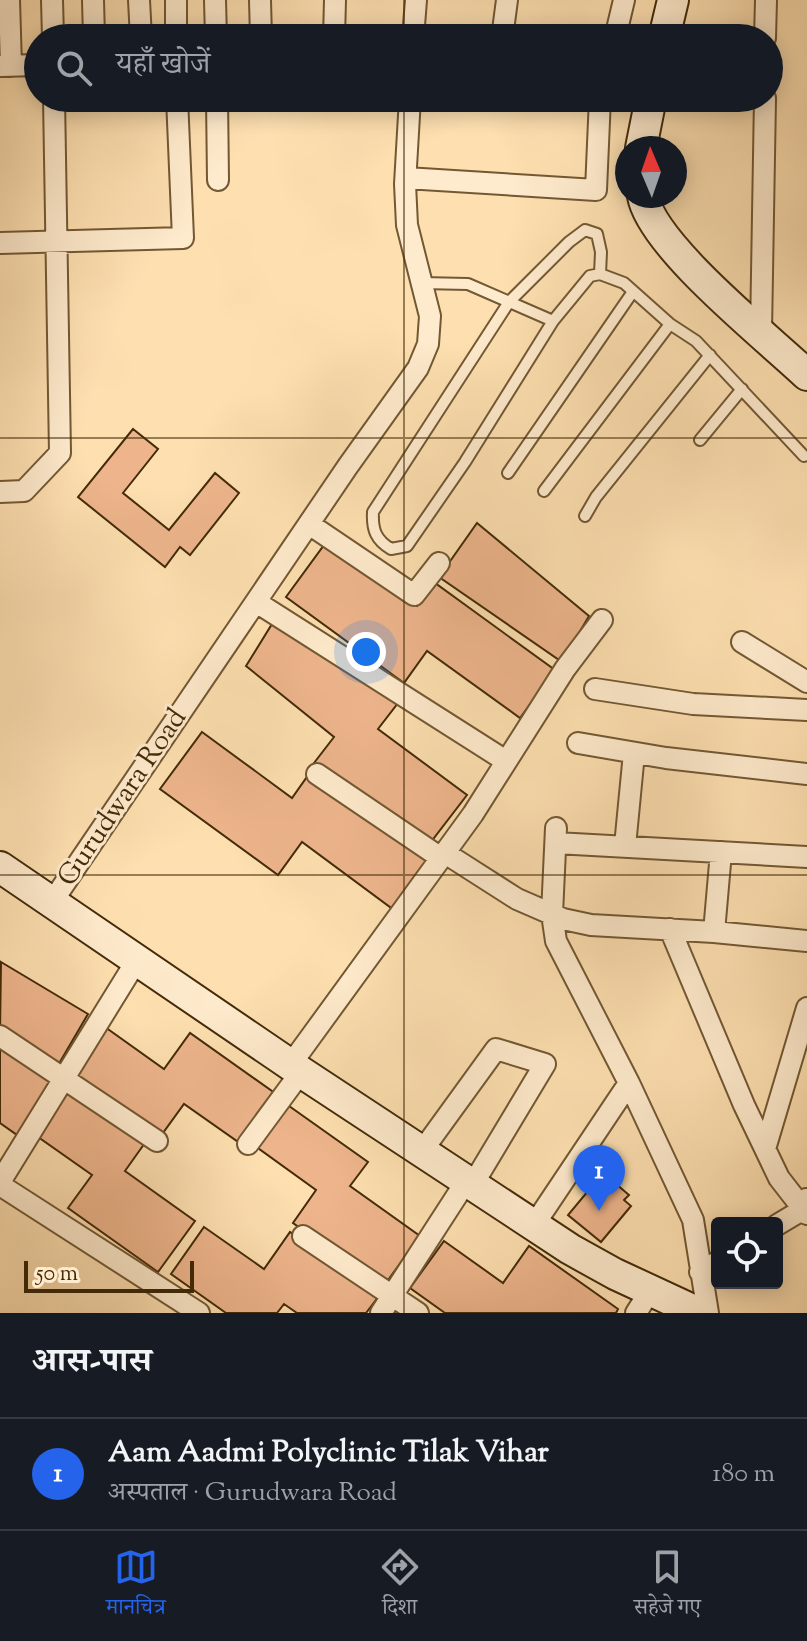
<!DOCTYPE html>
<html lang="hi">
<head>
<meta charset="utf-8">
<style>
  :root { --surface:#171b24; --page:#242831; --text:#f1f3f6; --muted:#9ea1a6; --line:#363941; --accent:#2563eb }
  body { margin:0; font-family:"Sorts Mill Goudy","Noto Serif Devanagari",serif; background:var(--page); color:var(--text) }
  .controls { position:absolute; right:24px; bottom:24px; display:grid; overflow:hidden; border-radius:8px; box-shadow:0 4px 20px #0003 }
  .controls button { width:72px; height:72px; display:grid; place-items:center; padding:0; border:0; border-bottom:2px solid var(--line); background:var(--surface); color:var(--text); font:40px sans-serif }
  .compass { position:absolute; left:615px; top:136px; width:72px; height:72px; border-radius:50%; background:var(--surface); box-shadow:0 4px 20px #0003; rotate:358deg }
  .scale { position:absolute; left:24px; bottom:20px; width:170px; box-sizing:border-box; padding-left:8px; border:4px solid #432b09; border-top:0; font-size:22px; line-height:28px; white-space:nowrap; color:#432b09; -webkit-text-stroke:6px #feeacc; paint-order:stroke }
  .you { position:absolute; left:366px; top:652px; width:28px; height:28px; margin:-20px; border:6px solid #fff; border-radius:50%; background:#1a73e8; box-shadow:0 0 0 12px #1a73e833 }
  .badge { display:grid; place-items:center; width:52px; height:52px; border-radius:50%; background:var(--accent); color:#fff; font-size:26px; font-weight:700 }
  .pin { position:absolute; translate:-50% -66px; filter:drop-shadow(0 2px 4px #0008) }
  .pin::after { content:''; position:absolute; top:42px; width:28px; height:24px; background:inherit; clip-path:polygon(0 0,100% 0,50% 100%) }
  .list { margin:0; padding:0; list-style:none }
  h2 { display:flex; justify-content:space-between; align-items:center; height:104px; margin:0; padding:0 32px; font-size:34px }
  h2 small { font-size:26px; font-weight:400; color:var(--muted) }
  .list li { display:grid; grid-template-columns:52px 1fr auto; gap:24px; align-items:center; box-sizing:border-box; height:112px; padding:0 32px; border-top:2px solid var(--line) }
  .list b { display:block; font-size:30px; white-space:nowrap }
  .list p { margin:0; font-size:26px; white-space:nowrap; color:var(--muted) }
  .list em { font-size:26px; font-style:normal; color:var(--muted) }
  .icon { flex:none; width:44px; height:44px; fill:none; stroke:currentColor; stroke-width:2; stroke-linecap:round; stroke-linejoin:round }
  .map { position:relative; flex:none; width:807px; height:1313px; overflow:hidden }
  .search { position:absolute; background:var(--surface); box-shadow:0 4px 20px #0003; left:24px; right:24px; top:24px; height:88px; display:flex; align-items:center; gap:20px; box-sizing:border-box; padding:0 28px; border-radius:44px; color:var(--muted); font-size:30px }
  .sheet { height:216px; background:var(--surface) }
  nav { display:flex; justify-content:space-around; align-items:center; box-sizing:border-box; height:112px; border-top:2px solid var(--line); background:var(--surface); font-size:22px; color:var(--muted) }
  nav a { display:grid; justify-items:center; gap:4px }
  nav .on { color:var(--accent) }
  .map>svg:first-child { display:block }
  .building { fill:#eeb58c; stroke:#432b09; stroke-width:2 }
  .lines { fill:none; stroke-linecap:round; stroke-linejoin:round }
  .lane-casing { stroke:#725833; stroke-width:14 }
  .street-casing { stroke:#725833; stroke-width:24 }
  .secondary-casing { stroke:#432b09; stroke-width:34 }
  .lane { stroke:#feeacc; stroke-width:10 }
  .street { stroke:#feeacc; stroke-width:20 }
  .secondary { stroke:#feeacc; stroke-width:30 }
  .grid { fill:none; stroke:#432b09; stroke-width:2; stroke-opacity:0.55 }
  .labels { text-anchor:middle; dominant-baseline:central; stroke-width:6; stroke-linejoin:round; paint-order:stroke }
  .street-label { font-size:28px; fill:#432b09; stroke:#feeacc }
</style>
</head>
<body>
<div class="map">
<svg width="807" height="1313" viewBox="0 0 807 1313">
  <rect width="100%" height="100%" fill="#fddfb0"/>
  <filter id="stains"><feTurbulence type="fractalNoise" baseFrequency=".0025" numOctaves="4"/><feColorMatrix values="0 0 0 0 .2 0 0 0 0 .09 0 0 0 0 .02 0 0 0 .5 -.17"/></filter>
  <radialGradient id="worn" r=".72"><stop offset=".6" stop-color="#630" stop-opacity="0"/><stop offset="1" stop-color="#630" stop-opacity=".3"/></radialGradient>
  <path class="building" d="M133,429L158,449L123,493L169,530L215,473L239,493L190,555L180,547L165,567L78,497Z
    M477,523L589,616L562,662L439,577Z
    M327,541L417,606L435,583L555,670L520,718L427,651L404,683L286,597Z
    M272,624L398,703L378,729L467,795L427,847L314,763L334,737L246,666Z
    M202,732L292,798L309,774L429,862L394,910L302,842L278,875L160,789Z
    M1,962L88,1014L57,1067L0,1033Z
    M105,1027L164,1069L190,1033L279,1096L244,1146L184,1104L160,1137L71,1074Z
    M0,1041L59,1083L20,1137L0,1123Z
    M66,1083L147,1140L125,1171L195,1221L158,1272L68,1208L92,1175L31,1132Z
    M282,1101L368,1162L350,1186L420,1236L383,1287L293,1223L316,1190L251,1143Z
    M598,1179L611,1190L616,1184L629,1195L624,1200L631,1206L601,1242L568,1215Z
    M204,1227L264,1269L290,1232L379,1296L366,1313H297L284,1304L277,1313H226L171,1274Z
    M444,1241L503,1283L529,1246L618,1309L616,1313H445L410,1288Z"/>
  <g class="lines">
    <defs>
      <path id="lane" d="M421,283L468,284L553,321L465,462L407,546L391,549C376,540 372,530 373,512L509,302L569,242L585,230L597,234L601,252L600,274
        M553,321L590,276L600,274L624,283L670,324L696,341L804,456
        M700,440L742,389
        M508,473L632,293
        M544,491L670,324
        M585,516L596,497L710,355"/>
      <path id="street" d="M9,0L11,66
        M52,0L53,38
        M93,0L94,38
        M139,0L141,38
        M215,0L216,38
        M260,0L261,38
        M176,38V0
        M334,38L335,0
        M413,38L416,0
        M502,38L507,0
        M615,38L624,0
        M765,38L766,0
        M0,66L38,65
        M217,98L218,180
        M574,98L599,100
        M406,178L596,190L600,98
        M0,243L183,238L177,98
        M761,332L765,98
        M0,492L24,491L60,453L54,98
        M309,524L414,595L439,563
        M256,602L506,761
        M742,642L807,682
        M595,689L693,704L807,710
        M578,743L666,758L807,774
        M317,774L441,858
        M556,828L552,914L556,941L629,1083
        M556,843L807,857
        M625,846L634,753
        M445,853L517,899L563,919L591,925L714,932L807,941
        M52,902L348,466L418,368L428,344L430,316L407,225L405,184L410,98
        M670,929L744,1105L779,1178L807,1214
        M714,932L721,852
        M0,1036L157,1141
        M291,1064L473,814L565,669L602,620
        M248,1144L301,1072
        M765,1149L807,1008
        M422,1151L496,1049L545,1064L473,1184
        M0,1182L137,960
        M0,1185L199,1313
        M534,1225L629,1083L693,1220L708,1313
        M777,1225L802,1210L806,1199
        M303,1236L418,1313
        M700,1272L717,1262
        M381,1313L467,1180
        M636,1313L650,1291"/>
      <path id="secondary" d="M664,38L673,0
        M641,148L651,98
        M643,196C652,246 767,337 807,375
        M0,867L301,1072L570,1249L615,1274L699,1313"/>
    </defs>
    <use href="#lane" class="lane-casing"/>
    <use href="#street" class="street-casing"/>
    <use href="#secondary" class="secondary-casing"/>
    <use href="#lane" class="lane"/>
    <use href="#street" class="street"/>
    <use href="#secondary" class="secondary"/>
  </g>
  <path class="grid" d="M404,0V38M404,98V1313M0,438H807M0,875H807"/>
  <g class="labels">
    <g class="street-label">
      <text transform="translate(123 798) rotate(-56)">Gurudwara Road</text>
    </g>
  </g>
  <rect width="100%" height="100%" filter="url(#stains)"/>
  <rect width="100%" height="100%" fill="url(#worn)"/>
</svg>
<div class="controls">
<button><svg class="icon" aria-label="locate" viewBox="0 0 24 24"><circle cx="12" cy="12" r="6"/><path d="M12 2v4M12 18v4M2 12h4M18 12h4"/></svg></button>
</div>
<svg class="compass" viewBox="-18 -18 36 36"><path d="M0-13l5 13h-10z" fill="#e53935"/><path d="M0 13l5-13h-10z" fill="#9ea1a6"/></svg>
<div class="scale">50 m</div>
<div class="you"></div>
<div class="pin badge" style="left:599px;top:1211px">1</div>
<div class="search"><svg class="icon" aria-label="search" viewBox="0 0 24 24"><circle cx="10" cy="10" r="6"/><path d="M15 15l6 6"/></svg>यहाँ खोजें</div>
</div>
<section class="sheet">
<h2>आस-पास<small></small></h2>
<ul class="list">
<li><span class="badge">1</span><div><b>Aam Aadmi Polyclinic Tilak Vihar</b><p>अस्पताल · Gurudwara Road</p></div><em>180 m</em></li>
</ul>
</section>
<nav>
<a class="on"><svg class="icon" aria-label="map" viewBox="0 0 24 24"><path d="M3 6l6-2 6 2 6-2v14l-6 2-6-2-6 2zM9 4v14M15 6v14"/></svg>मानचित्र</a>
<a><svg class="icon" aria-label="directions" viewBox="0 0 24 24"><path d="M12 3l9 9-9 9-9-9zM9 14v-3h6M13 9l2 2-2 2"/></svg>दिशा</a>
<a><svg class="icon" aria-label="saved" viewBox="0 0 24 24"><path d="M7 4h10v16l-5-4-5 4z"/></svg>सहेजे गए</a>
</nav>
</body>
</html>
